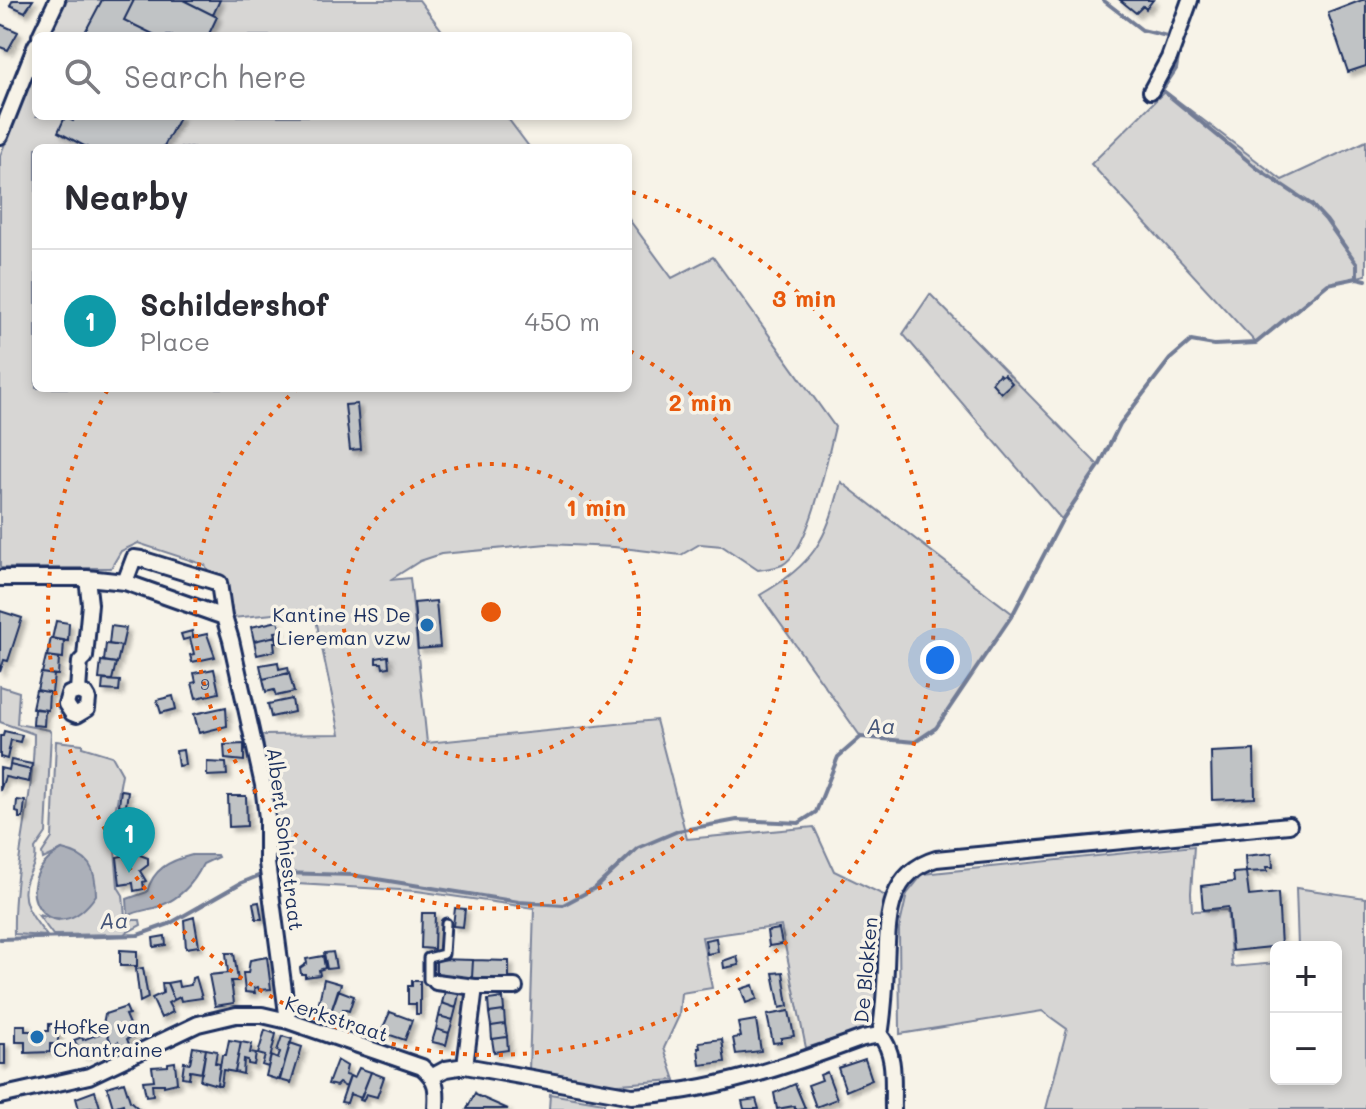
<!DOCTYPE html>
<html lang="en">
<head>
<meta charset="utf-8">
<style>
  :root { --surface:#fff; --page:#f7f7f7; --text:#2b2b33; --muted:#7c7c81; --line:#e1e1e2; --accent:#1a73e8 }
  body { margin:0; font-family:Mali,sans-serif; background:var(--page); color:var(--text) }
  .controls { position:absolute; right:24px; bottom:24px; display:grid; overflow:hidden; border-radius:12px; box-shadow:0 4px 12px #0003 }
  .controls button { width:72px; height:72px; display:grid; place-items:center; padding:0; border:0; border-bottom:2px solid var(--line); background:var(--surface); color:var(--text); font:40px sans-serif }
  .you { position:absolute; left:940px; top:660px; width:28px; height:28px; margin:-20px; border:6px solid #fff; border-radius:50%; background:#1a73e8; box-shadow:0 0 0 12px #1a73e833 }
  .badge { display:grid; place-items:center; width:52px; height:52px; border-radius:50%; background:var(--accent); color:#fff; font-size:26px; font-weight:700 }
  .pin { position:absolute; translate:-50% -66px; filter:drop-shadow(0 2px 4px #0008) }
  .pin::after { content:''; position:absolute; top:42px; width:28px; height:24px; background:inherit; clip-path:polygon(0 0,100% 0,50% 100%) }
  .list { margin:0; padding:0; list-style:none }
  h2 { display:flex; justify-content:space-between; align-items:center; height:104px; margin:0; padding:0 32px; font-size:34px }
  h2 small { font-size:26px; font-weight:400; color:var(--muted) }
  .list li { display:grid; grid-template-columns:52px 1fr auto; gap:24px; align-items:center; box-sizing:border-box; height:144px; padding:0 32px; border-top:2px solid var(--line) }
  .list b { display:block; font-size:30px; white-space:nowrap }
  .list p { margin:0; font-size:26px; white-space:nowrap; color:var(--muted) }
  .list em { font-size:26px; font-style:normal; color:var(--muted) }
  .icon { flex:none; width:44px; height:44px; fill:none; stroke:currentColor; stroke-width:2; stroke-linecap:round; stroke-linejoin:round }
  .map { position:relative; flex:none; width:1366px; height:1109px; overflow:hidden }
  .search { position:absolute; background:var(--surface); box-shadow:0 4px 12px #0003; left:32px; top:32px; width:600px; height:88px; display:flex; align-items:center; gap:20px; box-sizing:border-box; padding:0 28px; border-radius:12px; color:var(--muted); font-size:30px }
  .panel { position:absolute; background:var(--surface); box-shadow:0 4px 12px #0003; left:32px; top:144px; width:600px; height:248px; border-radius:12px }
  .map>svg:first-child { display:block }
  .green { fill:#d7d6d4; stroke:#798299; stroke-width:2 }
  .water { fill:#acb0b9; stroke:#727c95; stroke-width:2 }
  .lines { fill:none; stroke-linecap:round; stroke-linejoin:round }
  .stream { stroke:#727c95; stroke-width:4 }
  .building { fill:#c0c3c5; stroke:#1b2f5e; stroke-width:2; filter:url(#shadow) }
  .lane-casing { stroke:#1b2f5e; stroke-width:13 }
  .street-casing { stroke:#1b2f5e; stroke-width:20 }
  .lane { stroke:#f7f3e8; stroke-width:7 }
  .street { stroke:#f7f3e8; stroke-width:14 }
  .ring { fill:none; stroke:#e8590c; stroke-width:4; stroke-dasharray:4 8 }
  .poi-dot { fill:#1f6fb2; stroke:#f7f3e8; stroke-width:3 }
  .labels { text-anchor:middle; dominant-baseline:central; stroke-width:7; stroke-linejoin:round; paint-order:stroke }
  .number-label { font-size:16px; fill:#445478 }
  .poi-label { font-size:20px; fill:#1b2f5e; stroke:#f7f3e8; text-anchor:end }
  .street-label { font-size:20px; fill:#1b2f5e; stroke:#f7f3e8 }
  .water-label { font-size:22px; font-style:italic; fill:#465679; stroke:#f7f3e8 }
  .centre { fill:#e8590c; stroke:#f7f3e8; stroke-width:4 }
  .ring-label { font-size:24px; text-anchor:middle; font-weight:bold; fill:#e8590c; stroke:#f7f3e8; stroke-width:7; stroke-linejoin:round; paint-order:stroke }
</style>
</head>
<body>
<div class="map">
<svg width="1366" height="1109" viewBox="0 0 1366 1109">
  <defs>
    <filter id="shadow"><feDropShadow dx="4" dy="4" stdDeviation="2" flood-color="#0004"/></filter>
  </defs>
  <rect width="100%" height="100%" fill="#f7f3e8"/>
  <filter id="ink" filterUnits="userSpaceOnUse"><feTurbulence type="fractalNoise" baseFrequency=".0125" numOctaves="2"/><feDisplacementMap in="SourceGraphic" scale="16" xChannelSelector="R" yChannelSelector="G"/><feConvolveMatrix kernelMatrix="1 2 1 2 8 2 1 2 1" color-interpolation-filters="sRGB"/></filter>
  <g filter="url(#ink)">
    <path class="green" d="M66,0H419L446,36H49Z
      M36,67V116H506L530,148H36V388H628V218L672,278L713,257L835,427C827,458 810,551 782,565C775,568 765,569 758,570L722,546L700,544L681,555L614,547L547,544L441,554L420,561L390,580L410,578L427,743L656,720L687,839L814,827L834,871L888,897L880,949L875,1020L871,1028L806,1048L781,926L702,937L712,988L681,993L679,1016L664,1048L675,1080L605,1085L529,1071L534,908L417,891L280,883L281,873L269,796L272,794L262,735L340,734L314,610L233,618L227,586L211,576L205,565L138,543L121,551L111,568H0V156Z
      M1165,91L1282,180L1366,141V275L1328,284L1256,343L1091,164Z
      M930,294L1099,466L1062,520L903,334Z
      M841,482L1013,614L936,728L915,742L861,737L760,595C814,564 826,541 841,482Z
      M0,686L19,692L17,724L49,730L51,733L46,833L35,849C37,863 32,867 27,879C18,902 34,919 47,936L14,934C12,867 34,801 34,734L0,722Z
      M56,741L82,744V747L112,756L122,774L113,824L118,887L123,895L125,916L130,920H140L141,925L124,934L53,935L38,915L58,920L62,850L43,859L42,853L52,838Z
      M1194,846L1191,893L1192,911L1227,910L1232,967L1276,963V1079H1336V947H1298L1296,888L1366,898V1109H1046L1067,1029L1042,1011L900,1034L899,929L907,894L923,874Z
      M550,1094L604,1103V1109H549Z"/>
    <path class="water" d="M62,850C89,856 96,867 96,895C53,958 0,884 62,850Z
      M192,855H217L218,857L203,864C194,883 180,898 160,906C148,911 141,909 128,916L127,899L147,892C153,869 169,861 192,855Z"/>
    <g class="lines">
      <path class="stream" d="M1103,0L1142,30L1171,37
        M1181,41L1176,69L1162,90L1258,169L1312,205L1326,220L1357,264V277
        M281,873L352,875L519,902L563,905L595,888L638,848L678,831L737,820L799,823L816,812L838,757L861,737L915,742L936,728L1013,614L1062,520L1099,466L1120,424L1170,359L1191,341L1214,345L1256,343L1328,284L1357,278L1366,280
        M0,939L138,935L169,924L241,883L263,874"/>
    </g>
    <path class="building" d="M13,0H33L25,12L10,5Z
      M102,0H134L124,20L157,36H83Z
      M134,0H183L217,17L208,36H157L124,20Z
      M183,0H220L213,15Z
      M1120,0H1153L1146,9L1143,6L1136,13Z
      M1362,0H1366V66L1348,72L1328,13Z
      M0,24L18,32L8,50L0,47Z
      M76,116H180L163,148H88L58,132L65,117L73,121Z
      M999,374L1001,376L1004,374L1012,383L1001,393L992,383Z
      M357,404L361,449L350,450L345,405Z
      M436,601L440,647L418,649L414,603Z
      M0,611L22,618L8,661L4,660L0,672Z
      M56,621L69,623L68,641L52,639Z
      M278,621L281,631L275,632L276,636L254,641L251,627Z
      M111,626L126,628L122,646L109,644Z
      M192,631L193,637L207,634L215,657L192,662L190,655L194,654L190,638L183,640L181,634Z
      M276,636L277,642H274L275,651L257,655L254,641Z
      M51,638L64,640L63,658L47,656Z
      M106,644L121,646L117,663L104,661Z
      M46,656L59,658L58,675L42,673Z
      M388,656L389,667L383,668L382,663H376V658Z
      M101,661L116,663L112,680L99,679Z
      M278,662L279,669L288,667L289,673L263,679L260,665Z
      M214,669L219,693L196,698L192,683L196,682L194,673Z
      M41,673L54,675L52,693L37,690Z
      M289,673L294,692L276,696L274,690L266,692L263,679Z
      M103,680L120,681L119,691L102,690Z
      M36,690L49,692L48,710L32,708Z
      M173,696L176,709L161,713L157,700Z
      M292,699L294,712L271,717L268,704Z
      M226,707L227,726L199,733L194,714Z
      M34,709L45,710L44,726L33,725Z
      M4,731L22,735L20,742L11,740L7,759L0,757V736H3Z
      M244,744V761L225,759L224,745Z
      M183,750L185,765L178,766L176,751Z
      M1254,750L1255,798L1212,800L1211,752Z
      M11,760L32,764L31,770L10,765Z
      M207,762L226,763L227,775L207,776Z
      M10,765L31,770L29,782L5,777L0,791V768L9,770Z
      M121,790L128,791L126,806L119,805Z
      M228,796H246L247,826L229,827Z
      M17,800L25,801L23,818H19V813L16,812Z
      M129,809L139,821L129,829L120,817Z
      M116,823L127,829V839L116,838Z
      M140,852V855L148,858V865L140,871L146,881L143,882L144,889L134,891L133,883L120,885L117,857Z
      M1272,853L1273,867H1266L1267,871L1246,872L1245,856Z
      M1246,872L1249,896L1278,893L1281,946L1232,951L1228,907L1203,910L1201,886L1234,882L1233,873Z
      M259,902L262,919H256L253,903Z
      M455,908L465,909L463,927L453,926Z
      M422,913H435L434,949L421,948Z
      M194,917L199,946L186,948L184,920Z
      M779,929L782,944L769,946L767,931Z
      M165,936L166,945L154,947L153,938Z
      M716,938L718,952L707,954L705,940Z
      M120,950L137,951V966H120Z
      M333,952L336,968L327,969L324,953Z
      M226,953H234L238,981H231L234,1003L215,1006L209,975L228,973Z
      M323,956L325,968L319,970L320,975L305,977V974H301L300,968L307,963L306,959Z
      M737,956L739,965L724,968L723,961Z
      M267,957L271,989L259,990L258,987L254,988L255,993L245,992L243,973H248L250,960Z
      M436,959L473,960L472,978L436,977Z
      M473,960L509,961V979L472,978Z
      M143,968L148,998L140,1002L136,969Z
      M783,972L788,1006L780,1008L773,973Z
      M196,977L202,998L181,1001L180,997L174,1000L167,983L178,981L179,987L191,985L192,978Z
      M324,979L341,984L330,1015L317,1011Z
      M412,981H420V1014H416V1004H408V986H412Z
      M162,983H167L174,1000L168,1003L173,1012L161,1018L152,998L163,993Z
      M753,985L757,999L746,1003L741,989Z
      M338,990L354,996L349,1011L343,1009L340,1018L330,1015Z
      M445,991L459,994L456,1008L442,1003Z
      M503,998L504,1011L489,1013L488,1000Z
      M442,1003L456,1008L453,1020L439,1016Z
      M126,1007L129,1014L125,1015L134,1036L127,1039L129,1044L120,1047L118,1042L112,1045L103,1024L105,1014Z
      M504,1011L505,1024L491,1026L489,1013Z
      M789,1011L794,1036L781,1038V1042L773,1043L767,1015Z
      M390,1012L412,1020L405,1040L381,1032Z
      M439,1016L453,1020L449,1033L436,1029Z
      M756,1020L761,1051L736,1054L733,1038L741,1037L738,1023Z
      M49,1024H58V1044H50V1052L25,1053V1042H16V1025H25V1031H49Z
      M103,1024L112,1045L106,1047L108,1050L97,1055L95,1051L83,1055L74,1040L82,1037L83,1040L101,1033L98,1026Z
      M505,1024L507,1037L492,1039L491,1026Z
      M436,1029L449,1033L446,1045L432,1042Z
      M265,1030L276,1034L268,1067L262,1065L265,1056L258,1054Z
      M282,1036L292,1039L279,1080L266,1076L271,1056L278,1059L280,1052L277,1051Z
      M507,1037L508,1050L494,1052L492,1039Z
      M722,1039L725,1062L700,1065L698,1048H700L699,1042Z
      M229,1040L241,1042L235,1072L223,1070L221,1085L217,1084L222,1055H226Z
      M241,1042L252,1044L250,1053L256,1054L254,1065L248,1064V1060L244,1059L243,1074L235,1072Z
      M290,1043L302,1047L291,1083L280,1080Z
      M0,1044H5V1064H0Z
      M193,1047L206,1049L202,1073L190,1071L189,1078L182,1077L184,1062L190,1063Z
      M206,1049L217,1051L215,1063L220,1064L217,1085L200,1080Z
      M865,1059L872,1080L846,1091L838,1068Z
      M337,1060L347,1066L345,1075L350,1076L346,1087L339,1083L336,1086L328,1084Z
      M175,1062L177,1083L164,1086V1084H152L153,1095L146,1096L143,1081L154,1080L152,1067L168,1066V1063Z
      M359,1068L371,1072L361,1098L350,1094L347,1103L341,1102L350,1076L354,1078Z
      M371,1072L384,1077L377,1097L366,1094L363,1101L360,1100Z
      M827,1072L837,1099L816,1107L808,1085L822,1080L820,1075Z
      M124,1082L130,1101L139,1109H124L123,1104L113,1107L107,1087Z
      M795,1084L805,1108L795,1109L794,1106L777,1109L774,1093Z
      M95,1091L100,1107L79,1109L76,1098Z
      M475,1093L476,1095L508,1109H467Z
      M756,1099L759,1109H744L742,1101Z"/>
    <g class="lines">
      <defs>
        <path id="lane" d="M436,982L428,980V958L444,954L446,923"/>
        <path id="street" d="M40,36L57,0
          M1151,91L1169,58L1190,0
          M0,136L36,45
          M0,578H87L125,582L224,617
          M125,582L134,558L141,559L219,583L224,617L231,640L263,785L267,818V863L288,1021
          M78,691L85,694L88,699L87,709L77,715L72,713L66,704L69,694L78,691L80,662L85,657L90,604L87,578
          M436,982L475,987H515
          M880,1035C884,1012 885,990 886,967C888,924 885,874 936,859L1289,825
          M880,1035C897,1054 892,1085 893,1109
          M465,1066L475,987
          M433,1076L446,1069L465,1066L632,1096C713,1092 787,1066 863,1038L880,1035
          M0,1096L89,1076L198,1024L236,1015H262L288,1021L422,1067C438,1081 437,1089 436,1109"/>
      </defs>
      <use href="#lane" class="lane-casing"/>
      <use href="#street" class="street-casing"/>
      <use href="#lane" class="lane"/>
      <use href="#street" class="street"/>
    </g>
  </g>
  <g class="ring">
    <circle cx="491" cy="612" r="148"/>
    <path d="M630 351A296 296 0 1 1 297 389"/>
    <path d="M632 192A443 443 0 1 1 107 391"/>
  </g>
  <g class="poi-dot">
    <circle cx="427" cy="625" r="8"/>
    <circle cx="37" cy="1037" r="8"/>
  </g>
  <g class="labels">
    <g class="number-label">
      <text x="205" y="683">9</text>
    </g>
    <g class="poi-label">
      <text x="411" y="614">Kantine HS De<tspan x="411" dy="23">Liereman vzw</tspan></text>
      <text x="53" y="1026" text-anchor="start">Hofke van<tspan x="53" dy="23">Chantraine</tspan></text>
    </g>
    <g class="street-label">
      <text transform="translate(286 839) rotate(83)">Albert Sohiestraat</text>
      <text transform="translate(865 970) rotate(-85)">De Blokken</text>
      <text transform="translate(337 1018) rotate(18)">Kerkstraat</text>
    </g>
    <g class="water-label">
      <text x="881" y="725">Aa</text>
      <text transform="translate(114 920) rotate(-2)">Aa</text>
    </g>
  </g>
  <circle cx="491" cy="612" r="12" class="centre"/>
  <g class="ring-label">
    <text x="804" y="307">3 min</text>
    <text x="700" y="411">2 min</text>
    <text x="596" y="516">1 min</text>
  </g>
</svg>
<div class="controls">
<button>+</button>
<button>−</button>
</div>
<div class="you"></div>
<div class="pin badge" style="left:129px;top:873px;background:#0f9aa8">1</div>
<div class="search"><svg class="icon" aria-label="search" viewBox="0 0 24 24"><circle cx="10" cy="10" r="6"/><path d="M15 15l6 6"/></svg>Search here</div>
<section class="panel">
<h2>Nearby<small></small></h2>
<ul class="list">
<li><span class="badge" style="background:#0f9aa8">1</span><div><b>Schildershof</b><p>Place</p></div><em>450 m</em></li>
</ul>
</section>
</div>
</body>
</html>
